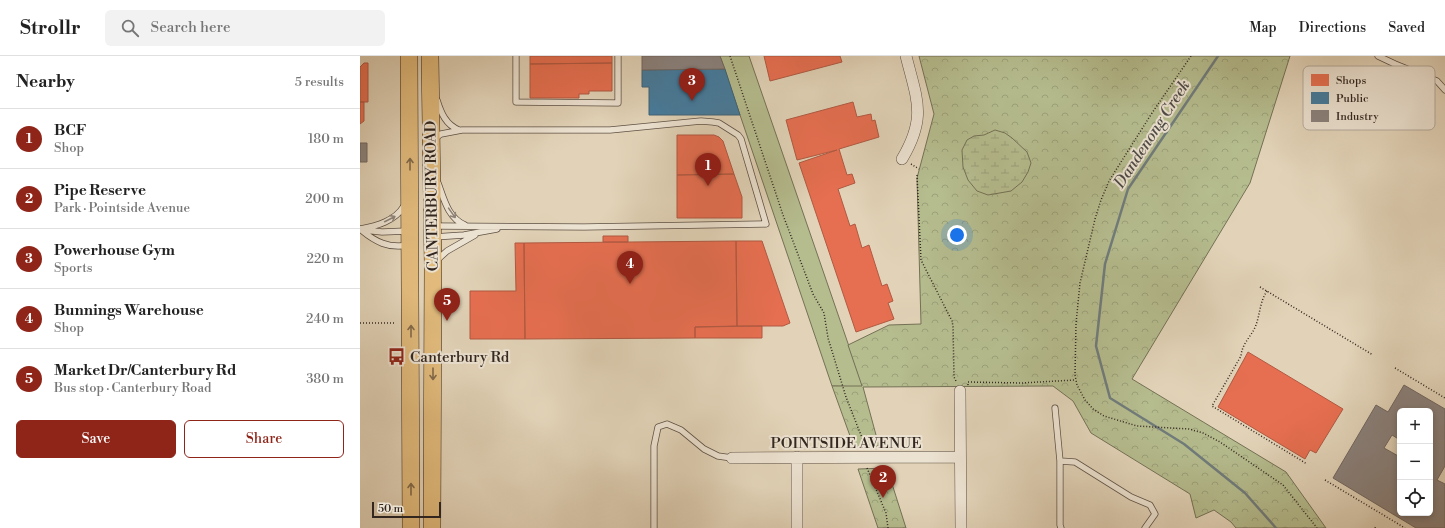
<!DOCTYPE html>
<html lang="en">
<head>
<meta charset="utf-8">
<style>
  :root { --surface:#fff; --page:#f2f2f2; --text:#222; --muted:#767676; --line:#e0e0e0; --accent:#8f2418 }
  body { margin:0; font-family:"Libre Bodoni",serif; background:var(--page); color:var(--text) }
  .controls { position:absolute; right:12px; bottom:12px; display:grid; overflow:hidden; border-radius:6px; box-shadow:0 2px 6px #0003 }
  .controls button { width:36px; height:36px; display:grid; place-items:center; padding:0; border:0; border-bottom:1px solid var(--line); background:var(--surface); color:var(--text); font:20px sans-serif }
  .scale { position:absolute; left:12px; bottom:10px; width:69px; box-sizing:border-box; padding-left:4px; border:2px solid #32261f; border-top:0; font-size:11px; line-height:14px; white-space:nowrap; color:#32261f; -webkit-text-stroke:3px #ece2d1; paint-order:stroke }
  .you { position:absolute; left:597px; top:179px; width:14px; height:14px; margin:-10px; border:3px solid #fff; border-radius:50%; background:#1a73e8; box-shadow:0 0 0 6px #1a73e833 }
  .badge { display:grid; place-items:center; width:26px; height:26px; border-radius:50%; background:var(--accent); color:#fff; font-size:13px; font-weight:700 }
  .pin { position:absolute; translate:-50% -33px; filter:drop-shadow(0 1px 2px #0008) }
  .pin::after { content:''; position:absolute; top:21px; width:14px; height:12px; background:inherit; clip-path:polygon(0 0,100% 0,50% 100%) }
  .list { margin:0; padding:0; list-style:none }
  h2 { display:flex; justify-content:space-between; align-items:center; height:52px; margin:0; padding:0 16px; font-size:17px }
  h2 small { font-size:13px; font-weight:400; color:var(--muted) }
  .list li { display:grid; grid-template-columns:26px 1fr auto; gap:12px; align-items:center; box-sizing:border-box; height:60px; padding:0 16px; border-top:1px solid var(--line) }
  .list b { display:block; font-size:15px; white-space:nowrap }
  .list p { margin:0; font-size:13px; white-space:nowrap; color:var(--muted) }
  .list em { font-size:13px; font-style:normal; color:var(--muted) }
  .actions { display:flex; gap:8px; padding:12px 16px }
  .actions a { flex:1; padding:9px 0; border:1px solid var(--accent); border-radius:6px; text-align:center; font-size:14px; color:var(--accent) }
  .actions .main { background:var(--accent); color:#fff }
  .icon { flex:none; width:22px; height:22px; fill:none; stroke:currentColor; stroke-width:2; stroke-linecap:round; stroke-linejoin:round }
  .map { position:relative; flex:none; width:1085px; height:472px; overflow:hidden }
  header { display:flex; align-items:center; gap:24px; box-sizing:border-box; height:56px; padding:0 20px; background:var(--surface); border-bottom:1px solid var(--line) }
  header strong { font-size:19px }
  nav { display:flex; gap:22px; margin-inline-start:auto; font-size:14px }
  .search { width:280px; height:36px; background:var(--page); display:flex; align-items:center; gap:10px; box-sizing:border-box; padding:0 14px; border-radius:6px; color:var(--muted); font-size:15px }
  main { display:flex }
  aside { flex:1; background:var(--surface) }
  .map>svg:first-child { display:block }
  .green { fill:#b5bc8e; stroke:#747156 }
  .forest { fill:url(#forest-crowns); stroke:#747156 }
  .wetland { fill:url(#wetland-marsh); stroke:#747156 }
  .shops { fill:#e76f51; stroke:#b15942 }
  .public { fill:#457b9d; stroke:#3f6277 }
  .industry { fill:#8a817c; stroke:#706660; fill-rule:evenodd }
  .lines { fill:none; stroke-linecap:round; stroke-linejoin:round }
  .stream { stroke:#707c7c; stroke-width:2.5 }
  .lane-casing { stroke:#5e5145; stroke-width:7 }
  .street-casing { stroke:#5e5145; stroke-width:12 }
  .primary-casing { stroke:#32261f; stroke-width:18 }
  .path { stroke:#32261f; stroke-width:1.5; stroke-dasharray:1 2; stroke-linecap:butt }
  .lane { stroke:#ece2d1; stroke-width:5.5 }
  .street { stroke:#ece2d1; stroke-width:11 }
  .primary { stroke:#e1ba7c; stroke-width:17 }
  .oneway { stroke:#816949 }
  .oneway2 { stroke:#8f8478 }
  .labels { text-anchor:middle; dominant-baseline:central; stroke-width:4; stroke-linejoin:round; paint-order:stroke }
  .street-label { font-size:15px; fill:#32261f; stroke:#ece2d1 }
  .poi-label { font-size:15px; fill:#32261f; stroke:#ece2d1; text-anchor:start }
  .water-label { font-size:16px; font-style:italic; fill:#4c4a46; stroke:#ece2d1 }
  .key { fill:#ece2d1; stroke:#b4aa9c; stroke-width:1 }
  .key-label { font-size:11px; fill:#32261f }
</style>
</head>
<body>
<header>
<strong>Strollr</strong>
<div class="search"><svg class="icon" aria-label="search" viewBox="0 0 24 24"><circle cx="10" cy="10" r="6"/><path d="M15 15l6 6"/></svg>Search here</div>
<nav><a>Map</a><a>Directions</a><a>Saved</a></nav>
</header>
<main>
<aside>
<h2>Nearby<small>5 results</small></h2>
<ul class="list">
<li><span class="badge">1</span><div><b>BCF</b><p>Shop</p></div><em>180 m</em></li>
<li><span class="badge">2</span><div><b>Pipe Reserve</b><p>Park · Pointside Avenue</p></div><em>200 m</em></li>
<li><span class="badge">3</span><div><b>Powerhouse Gym</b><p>Sports</p></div><em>220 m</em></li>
<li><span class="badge">4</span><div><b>Bunnings Warehouse</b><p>Shop</p></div><em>240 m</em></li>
<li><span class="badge">5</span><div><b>Market Dr/Canterbury Rd</b><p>Bus stop · Canterbury Road</p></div><em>380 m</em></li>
</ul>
<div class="actions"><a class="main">Save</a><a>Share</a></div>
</aside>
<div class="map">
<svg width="1085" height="472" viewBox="0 0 1085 472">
  <defs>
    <pattern id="forest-crowns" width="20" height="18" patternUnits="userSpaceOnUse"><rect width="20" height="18" fill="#b5bc8e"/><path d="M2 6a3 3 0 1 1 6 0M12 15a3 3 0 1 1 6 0" fill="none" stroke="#9ca17a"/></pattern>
    <pattern id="wetland-marsh" width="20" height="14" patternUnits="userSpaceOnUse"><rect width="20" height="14" fill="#b5bc8e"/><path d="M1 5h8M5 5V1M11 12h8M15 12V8" fill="none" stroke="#9ca17a"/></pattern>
  </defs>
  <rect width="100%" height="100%" fill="#e2d3b8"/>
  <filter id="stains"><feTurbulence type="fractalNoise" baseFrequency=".005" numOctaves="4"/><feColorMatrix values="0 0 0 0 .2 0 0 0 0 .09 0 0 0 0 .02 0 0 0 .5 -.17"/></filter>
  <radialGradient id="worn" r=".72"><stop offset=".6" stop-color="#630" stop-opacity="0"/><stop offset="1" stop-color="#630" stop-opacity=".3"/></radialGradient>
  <path class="green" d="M360,0H389L503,331L472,330Z"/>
  <path class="forest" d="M559,0H930L890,127L772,323L926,416L966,472H876L871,466L854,454L836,462L830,438L731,377L713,345L693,330L503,331L519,390L494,391L472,330H502L488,289L529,269L561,268L557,122L574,58Z
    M527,412L546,472H518L498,413Z"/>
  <path class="wetland" d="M635,74L645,77L652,82L667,96L671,107L668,116L662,126L651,135L628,139L617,135L608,124L603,111L602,94L607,84L614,80L624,79Z"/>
  <path class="shops" d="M170,0H252V7L170,8Z
    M404,0H480L482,6L410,25Z
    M4,7H8V46H0V11Z
    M252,7V35H229V38H219V42H170V8Z
    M0,46H4V65L0,68Z
    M493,46L497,61L511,58L512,65L515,64L519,81L479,93L487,119L492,118L495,127L478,133L490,170L495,168L502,192L509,189L522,230L527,228L533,245L528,247L534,263L496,276L439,107L477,94L437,104L426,64Z
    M317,79H354L359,81L363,85L374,118L317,119Z
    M374,118L382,141V162H317V119Z
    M243,180H268V186H243Z
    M376,185L377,270L335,271V282L165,283L164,187Z
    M376,185H402L430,267L423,270H377Z
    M155,187H164L165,283H110V235H156Z
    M402,270V282H335V271Z
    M888,296L983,353L956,397L950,394L945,403L858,351Z"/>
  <path class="public" d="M365,13L380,59H289V31H282V14Z"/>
  <path class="industry" d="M282,0H360L365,13L282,14Z
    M0,87H7V106H0Z
    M1044,329L1085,353V410L1077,424L1085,428V472H1056L973,422L1016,349L1028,356ZM1040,355H1070V457H1040V401L1024,392L1032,379L1040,384Z"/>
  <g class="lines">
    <path class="stream" d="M858,0L768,133L745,208L736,290L750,342L824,388L885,437L916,472"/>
    <defs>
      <path id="lane" d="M156,0V46L258,47V0
        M1018,0L1035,8L1077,25L1085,34
        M77,44C81,57 86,69 99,74
        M74,83L81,78L102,74H250L341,65L353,66L359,67L378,79L381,83L406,168L224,171L74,170
        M78,127C84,143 88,162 105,169
        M0,173C17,170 35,165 44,150
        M0,173C15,186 29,193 49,189
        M4,174L22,176L47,175
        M74,181L104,179L137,173
        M76,205L87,195L115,179
        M695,352L700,405L715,406L771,441L790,449L795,458L785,472
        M700,405V469L701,472
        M294,472V390L298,371L307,368L321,374L344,393L358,400L372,402"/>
      <path id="street" d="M542,103C567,61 557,44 546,0
        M600,335L601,472
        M437,401V472
        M372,402L600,401"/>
      <path id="primary" d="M49,0L51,472
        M70,0L73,209L72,472"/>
    </defs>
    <use href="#lane" class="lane-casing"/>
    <use href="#street" class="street-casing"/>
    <use href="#primary" class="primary-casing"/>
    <path class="path" d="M370,0L423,159L453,238L464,257L468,282L486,341L506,392
      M831,0L792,57L749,125L741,144L735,163L720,227L716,268L715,319L717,329L725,344L733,353L744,360L777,370L829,373L843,377L860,386L923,429L957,472
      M551,108L559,113
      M557,119L561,204L592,265L593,270L594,321L596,325
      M900,231L1013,299
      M907,235C900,245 900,258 896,269C892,280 882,287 881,300L852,350L947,408
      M0,267H36
      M1035,312L1085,342
      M608,329V326L661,327L715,324
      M507,412L526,457L528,472
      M965,424L1045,472
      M1015,472L1016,470"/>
    <use href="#lane" class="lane"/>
    <use href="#street" class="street"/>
    <use href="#primary" class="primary"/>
  </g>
  <defs><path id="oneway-shaft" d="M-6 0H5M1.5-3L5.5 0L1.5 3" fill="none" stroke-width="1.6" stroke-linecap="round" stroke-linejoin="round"/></defs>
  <g class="oneway">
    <use href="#oneway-shaft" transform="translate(50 108) rotate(-90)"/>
    <use href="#oneway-shaft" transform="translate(51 275) rotate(-90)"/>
    <use href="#oneway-shaft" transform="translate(73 318) rotate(90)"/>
    <use href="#oneway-shaft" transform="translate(51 433) rotate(-90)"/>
  </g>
  <g class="oneway2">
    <use href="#oneway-shaft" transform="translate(92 157) rotate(55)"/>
    <use href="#oneway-shaft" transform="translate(30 163) rotate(-27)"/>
  </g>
  <defs>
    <symbol id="bus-bare" viewBox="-9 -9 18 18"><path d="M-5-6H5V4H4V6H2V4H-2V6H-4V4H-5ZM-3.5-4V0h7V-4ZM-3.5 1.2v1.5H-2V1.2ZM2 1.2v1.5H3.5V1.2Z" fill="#8f2418" stroke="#ece2d1" stroke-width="2.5" paint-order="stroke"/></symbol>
  </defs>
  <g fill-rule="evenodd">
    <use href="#bus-bare" x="24" y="288" width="25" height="25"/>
  </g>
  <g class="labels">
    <g class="street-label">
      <text transform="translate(72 140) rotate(-91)">CANTERBURY ROAD</text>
      <text x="486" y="387">POINTSIDE AVENUE</text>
    </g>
    <g class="poi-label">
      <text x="50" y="301">Canterbury Rd</text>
    </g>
    <g class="water-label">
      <text transform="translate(792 78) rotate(-57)">Dandenong Creek</text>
    </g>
  </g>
  <rect x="943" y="10" width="132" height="64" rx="6" class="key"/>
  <rect x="951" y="18" width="18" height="12" fill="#e76f51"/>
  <rect x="951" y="36" width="18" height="12" fill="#457b9d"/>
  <rect x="951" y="54" width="18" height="12" fill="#8a817c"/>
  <g class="key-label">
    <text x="976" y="28">Shops</text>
    <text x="976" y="46">Public</text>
    <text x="976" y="64">Industry</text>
  </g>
  <rect width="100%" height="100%" filter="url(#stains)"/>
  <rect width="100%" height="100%" fill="url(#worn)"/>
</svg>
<div class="controls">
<button>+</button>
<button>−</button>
<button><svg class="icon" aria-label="locate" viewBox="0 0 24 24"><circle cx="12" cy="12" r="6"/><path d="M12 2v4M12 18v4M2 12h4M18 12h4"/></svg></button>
</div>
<div class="scale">50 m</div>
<div class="you"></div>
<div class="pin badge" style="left:348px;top:130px">1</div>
<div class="pin badge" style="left:523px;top:442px">2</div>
<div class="pin badge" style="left:332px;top:45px">3</div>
<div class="pin badge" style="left:270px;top:228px">4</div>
<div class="pin badge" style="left:87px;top:265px">5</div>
</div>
</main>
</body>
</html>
